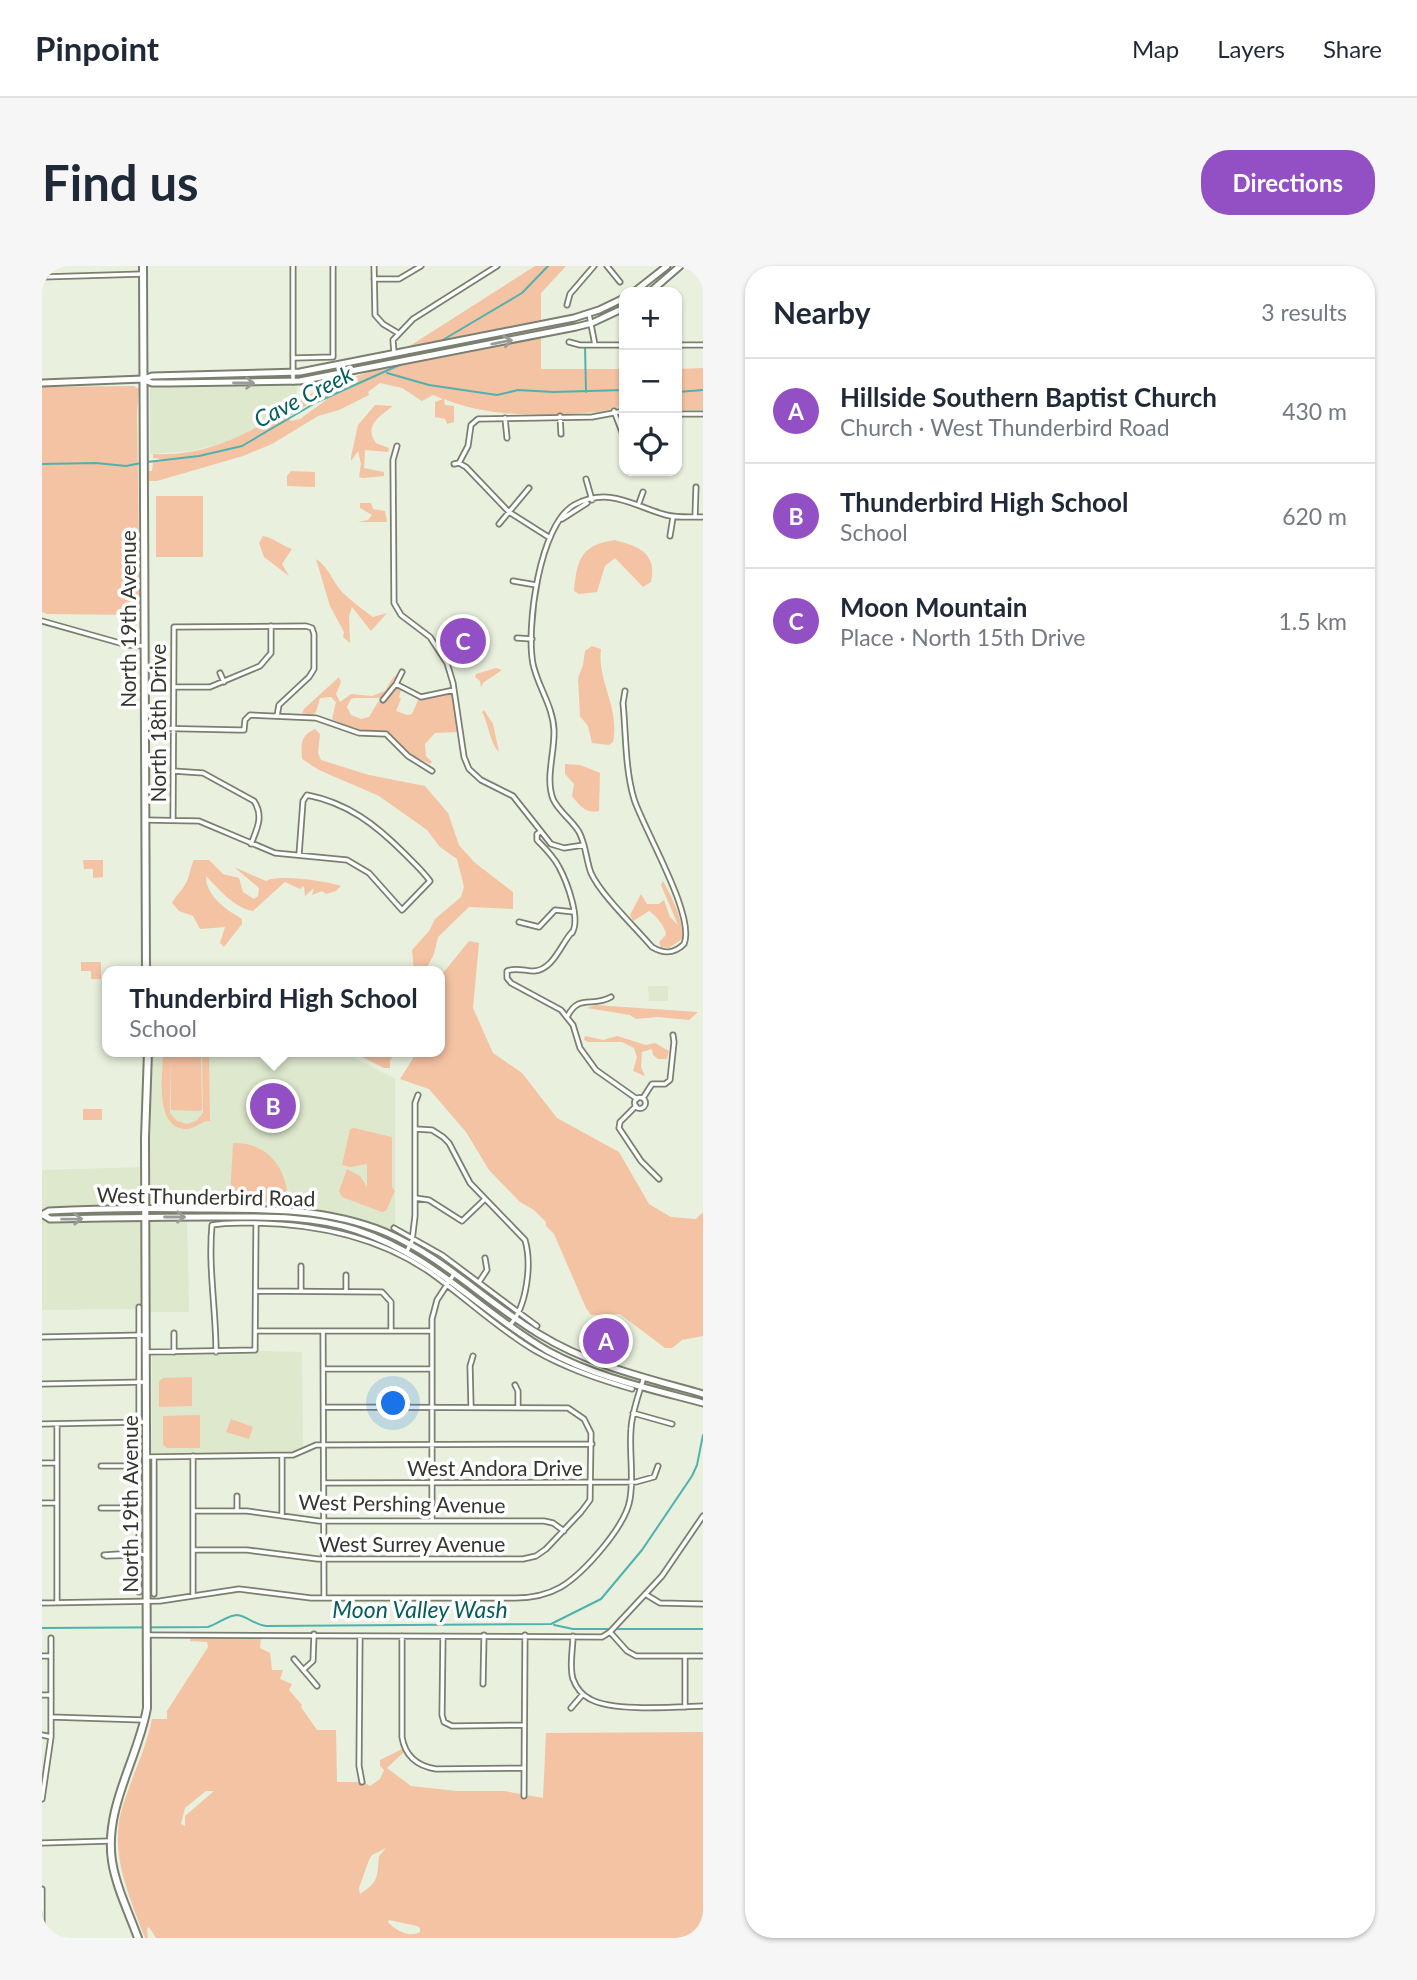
<!DOCTYPE html>
<html lang="en">
<head>
<meta charset="utf-8">
<style>
  :root { --surface:#fff; --page:#f6f6f7; --text:#1f2937; --muted:#747a83; --line:#e0e1e3; --accent:#9350c5 }
  body { margin:0; font-family:Lato,sans-serif; background:var(--page); color:var(--text) }
  .controls { position:absolute; right:21px; top:21px; display:grid; overflow:hidden; border-radius:14px; box-shadow:0 2px 5px #0004 }
  .controls button { width:63px; height:63px; display:grid; place-items:center; padding:0; border:0; border-bottom:2px solid var(--line); background:var(--surface); color:var(--text); font:35px sans-serif }
  .you { position:absolute; left:352px; top:1138px; width:24px; height:24px; margin:-18px; border:5px solid #fff; border-radius:50%; background:#1a73e8; box-shadow:0 0 0 10px #1a73e833 }
  .badge { display:grid; place-items:center; width:46px; height:46px; border-radius:50%; background:var(--accent); color:#fff; font-size:23px; font-weight:700 }
  .pin { position:absolute; translate:-50% -50%; border:4px solid #fff; box-shadow:0 2px 7px #0006 }
  .popup { position:absolute; left:60px; top:700px; width:343px; height:91px; box-sizing:border-box; display:grid; place-content:center; border-radius:14px; background:var(--surface); filter:drop-shadow(0 2px 5px #0005); font-size:23px; white-space:nowrap; color:var(--muted) }
  .popup b { font-size:26px; color:var(--text) }
  .popup::after { content:''; position:absolute; left:50%; top:100%; margin-left:-14px; border:14px solid transparent; border-top-color:var(--surface) }
  .list { margin:0; padding:0; list-style:none }
  h2 { display:flex; justify-content:space-between; align-items:center; height:91px; margin:0; padding:0 28px; font-size:30px }
  h2 small { font-size:23px; font-weight:400; color:var(--muted) }
  .list li { display:grid; grid-template-columns:46px 1fr auto; gap:21px; align-items:center; box-sizing:border-box; height:105px; padding:0 28px; border-top:2px solid var(--line) }
  .list b { display:block; font-size:26px; white-space:nowrap }
  .list p { margin:0; font-size:23px; white-space:nowrap; color:var(--muted) }
  .list em { font-size:23px; font-style:normal; color:var(--muted) }
  .icon { flex:none; width:38px; height:38px; fill:none; stroke:currentColor; stroke-width:2; stroke-linecap:round; stroke-linejoin:round }
  .map { position:relative; flex:none; width:661px; height:1672px; overflow:hidden; border-radius:28px }
  header { display:flex; align-items:center; gap:42px; box-sizing:border-box; height:98px; padding:0 35px; background:var(--surface); border-bottom:2px solid var(--line) }
  header strong { font-size:33px }
  nav { display:flex; gap:38px; margin-inline-start:auto; font-size:24px }
  .intro { display:flex; align-items:center; justify-content:space-between; box-sizing:border-box; height:168px; padding:0 42px }
  h1 { margin:0; font-size:49px }
  .button { padding:18px 32px; border-radius:28px; background:var(--accent); color:#fff; font-size:24px; font-weight:700 }
  main { display:flex; gap:42px; padding:0 42px }
  aside { flex:1; background:var(--surface); border-radius:28px; box-shadow:0 2px 5px #0004 }
  .map>svg:first-child { display:block }
  .built { fill:#dee8cd }
  .green { fill:#f4c3a4; fill-rule:evenodd }
  .lines { fill:none; stroke-linecap:round; stroke-linejoin:round }
  .stream { stroke:#4fb2af; stroke-width:2 }
  .minor-casing { stroke:#7a806f; stroke-width:7 }
  .secondary-casing { stroke:#7a806f; stroke-width:9 }
  .primary-casing { stroke:#7a806f; stroke-width:10 }
  .minor { stroke:#fff; stroke-width:3.5 }
  .secondary { stroke:#fff; stroke-width:5 }
  .primary { stroke:#fff; stroke-width:6 }
  .oneway { stroke:#9a9a97 }
  .labels { text-anchor:middle; dominant-baseline:central; stroke-width:7; stroke-linejoin:round; paint-order:stroke }
  .street-label { font-size:21px; fill:#34362f; stroke:#fff }
  .water-label { font-size:23px; font-style:italic; fill:#055e5c; stroke:#fff }
</style>
</head>
<body>
<header>
<strong>Pinpoint</strong>
<nav><a>Map</a><a>Layers</a><a>Share</a></nav>
</header>
<div class="intro"><h1>Find us</h1><a class="button">Directions</a></div>
<main>
<div class="map">
<svg width="661" height="1672" viewBox="0 0 661 1672">
  <rect width="100%" height="100%" fill="#e9f0dd"/>
  <path class="built" d="M255,118L254,138L223,159L203,169L179,178L148,185L108,188V123L111,120L171,121Z
    M606,720H626V735H607Z
    M109,786H301L353,813V959L347,963L326,955L246,941L184,940V947L145,948L147,1046H109L94,1043L0,1044V904L103,901L104,867H109Z
    M215,1085L260,1086L261,1182L244,1188L110,1187V1089L212,1088Z"/>
  <path class="green" d="M493,0H524L499,27V103H582V141C573,141 565,145 555,146C506,150 448,152 402,133L403,139L412,140V156L405,158L403,153L393,151V136L401,133L391,129L380,135L360,122L338,117L326,126L327,129L297,144L276,150L230,178L201,190L115,215H102V205H110L111,196L120,195V193L111,192V188C174,192 225,157 275,124L279,126L276,132L248,150V155L258,153L284,134L279,122L327,106Z
    M661,102V144H635V103Z
    M92,120L97,123L95,146L98,349L5,348L0,346V121Z
    M333,139L351,140C338,150 321,160 334,177L347,182L346,186L323,184L322,202L342,206V210L321,212L317,211L319,198L316,185L309,195V191L316,159Z
    M249,205L273,206V221L245,220V210Z
    M114,230H161V291H114Z
    M318,237H329L331,243L343,245L345,256H316L326,254L330,249L318,242Z
    M221,270C230,271 240,280 250,283L240,298L247,310L222,291L217,277Z
    M573,274C597,281 615,286 609,316L601,321L573,292L563,300L555,326L537,328L532,325C535,293 539,279 573,274Z
    M274,293C285,300 289,311 296,321C301,329 323,345 331,351L345,347L329,365L310,341L307,350L308,377L301,371L302,366L288,340Z
    M550,380L559,383C555,416 578,441 571,476L567,479L550,477L546,460L538,450L536,412L541,399L543,385Z
    M454,402L460,404L442,416L439,421L438,415L433,411L434,408Z
    M359,404L340,432H312L309,433L305,441L309,449L319,453L327,451L336,436L342,435L352,422L355,421L359,424L357,431L359,433L354,445L365,449L370,448L377,432L410,427L416,466L393,467L383,478L384,490L390,496L388,498L371,490L345,466H322L308,462L290,453L294,436L289,431L278,432L274,446L270,449L260,447L262,443L297,411L299,416L294,428L298,436L309,428L330,430L343,425L350,413Z
    M442,444L451,458L457,486C447,476 447,458 440,446Z
    M273,463L278,468L276,487L279,494L327,509L383,520L406,547L417,579L432,596L471,626V643L427,641L396,671L392,688L383,705H372L370,684L387,665L393,653L419,631L422,621L415,593L398,581L385,564L337,530L277,504L260,493C259,478 258,470 273,463Z
    M523,498L538,499L558,507L557,545C544,548 538,540 530,530L532,518L523,508Z
    M41,594H61V611L51,612V603H42Z
    M152,594H167L181,608L197,612L201,626L212,633L216,630L217,622L192,601L224,615C237,608 283,615 299,620L294,625L284,628L280,625L270,629L272,622L263,630L262,620L258,623L243,616L211,645C192,642 176,622 164,610C164,630 183,643 200,653V658L182,681L178,677L183,661L158,663L151,650L137,645L130,637C134,629 140,625 144,617C148,610 148,601 152,594Z
    M621,615C630,632 642,654 640,673L627,682L619,681L617,676L624,669C624,662 614,649 607,645L591,655L588,649L599,628L605,638H617L622,634L628,651L636,659L619,619Z
    M427,675L437,677L431,742L451,787L480,807L515,852L577,886L607,938L629,951L654,953L661,946V1070L640,1074L630,1082H623L578,1048L549,1049L544,1042L512,968L504,960V956L492,944L478,936L447,904L424,866L387,823L358,813L375,786H397V712Z
    M39,696H59V713H49V705H39Z
    M553,739L656,746L647,754L616,751L594,753L588,749L545,742Z
    M543,770L561,774L575,770L604,779L613,777L627,785L625,793H616L611,789L610,783L600,786L599,801L603,810L591,805L595,791L592,782L580,776H546L542,774Z
    M121,786H128V847L135,855L145,858L154,855L161,847L160,786H167L168,855C158,855 153,864 142,863C112,860 121,807 121,786Z
    M310,786H356L348,794V802H342Z
    M132,788L159,789L160,844L157,845L129,844L128,789Z
    M41,843H60V854H41Z
    M312,862L350,871V921L353,925L344,945L340,946L300,931L297,925L305,903L318,910L325,921V898L308,901L300,899L308,863Z
    M191,877C227,876 246,904 246,937L192,935L188,931Z
    M150,1111V1140L117,1141V1115L121,1112Z
    M158,1149V1182H125L121,1179V1150Z
    M189,1153L211,1161L207,1173L184,1166Z
    M149,1370L219,1371L218,1382L228,1387L230,1404H241L238,1413L250,1418L247,1424L260,1439L259,1441L275,1464H294L295,1516H322L328,1520L338,1513L342,1504L338,1500V1494L360,1483L362,1486L345,1502L369,1520L415,1525H462L501,1532L504,1467L661,1466V1672H114L107,1661L105,1663L106,1672H103C88,1632 68,1590 79,1546C88,1515 103,1486 110,1453H125V1445L166,1381L165,1376L148,1375ZM164,1525H172L143,1550V1560L139,1558L143,1542ZM344,1582L337,1590C335,1611 337,1616 318,1628L317,1622L327,1594L330,1589ZM347,1654L375,1660L378,1662V1666C367,1672 354,1665 346,1656Z"/>
  <g class="lines">
    <path class="stream" d="M399,75L480,27L506,0
      M543,80L544,126
      M375,90L385,84
      M345,107L387,119L455,129L476,124L511,126L582,124
      M635,126L661,124
      M105,196L157,190L200,180L275,136L364,96
      M0,198L54,197L84,200L99,197
      M512,1359L531,1363H661
      M0,1362L166,1361C176,1358 186,1349 195,1349C205,1350 213,1359 224,1360L509,1358L559,1333L600,1284L650,1210L655,1199L661,1169"/>
    <defs>
      <path id="minor" d="M332,0L333,49L341,58L356,67
        M565,0L578,16
        M0,11L101,8
        M332,13H357L379,0
        M525,39L528,28L552,0
        M635,46V79
        M547,48L553,79
        M527,76L538,79H582
        M635,79H661
        M352,87L351,74L371,53L455,0
        M252,92L291,91V0
        M251,116V0
        M572,145L580,166
        M635,148H661
        M518,150L519,168
        M463,152L465,172
        M355,180L351,194L352,337L359,349L388,371L405,397L411,417L422,491L427,503L439,514L471,530L509,578L522,582L542,579
        M417,197L426,180L429,159L436,153L550,151L582,145
        M412,198L417,197L424,201L467,246L508,272
        M544,213L550,234
        M597,237L601,226
        M653,251L654,221
        M520,253L545,237
        M457,258L487,222
        M628,270L631,251
        M471,315L494,319
        M0,355L85,379L103,380
        M475,372L490,373
        M178,407L182,416
        M354,418L379,431L412,424
        M132,421H168L218,400L229,387V360
        M583,425L581,437C584,468 583,503 592,533C602,564 654,650 642,678C632,688 622,688 610,681C593,661 559,629 549,607C544,594 544,579 537,566C530,554 517,546 511,533C503,512 513,486 512,464C511,440 496,421 491,398C484,362 497,259 532,239C568,220 591,240 624,249C636,252 648,251 661,251
        M341,434L354,418L360,406
        M104,462L197,464H202L203,454L208,449L274,452L317,467L344,468L366,490L390,505
        M131,505L161,507L212,535C222,550 215,563 209,578
        M131,553L132,361L264,360L270,362L272,368V403L267,411L237,439L235,450
        M103,554L157,555L233,587L305,594L327,607L360,644L388,615C381,605 371,596 362,587C334,559 306,537 265,529L261,535L257,589
        M498,566L495,568V574C503,582 512,591 517,601C525,616 539,653 530,667
        M477,656L497,661L513,644L532,646
        M530,666C519,678 511,704 492,705C483,705 474,701 465,705V712L469,717L519,744L531,759L538,782L554,804L595,833
        M525,751C537,727 550,742 569,731
        M592.5 837a5.5 5.5 0 1 1 11 0a5.5 5.5 0 1 1-11 0Z
        M601,832L610,818H623L628,814L632,776L631,769
        M594,840L578,856L577,862L599,895L617,913
        M373,863L390,864L401,871L407,877L428,917L483,974C490,998 485,1040 468,1059
        M373,932L387,934L420,955L443,933
        M352,962L400,989L495,1060
        M365,985L370,975L373,950V837L376,829
        M259,1000V1025
        M304,1009V1024
        M437,1016L445,1004L443,992
        M214,1025L340,1026L349,1036V1065
        M97,1041V1150
        M214,1065H389
        M281,1065L282,1332
        M132,1067V1086
        M0,1071L103,1069
        M104,1086L213,1084L214,958
        M174,1086C174,1043 166,1001 170,959C184,956 199,957 213,957C276,958 337,971 389,1007C424,1032 455,1062 492,1084C523,1102 556,1113 590,1123
        M281,1103H389
        M0,1118L104,1116
        M473,1119L476,1125V1140
        M429,1140L428,1100L431,1090
        M591,1147L630,1158
        M97,1156V1326
        M0,1158L104,1156
        M15,1158V1336
        M151,1190V1330
        M240,1190V1250
        M104,1191L251,1189L274,1179L550,1178
        M112,1191V1328
        M0,1197H15
        M59,1200H96
        M282,1217L594,1216L612,1211L616,1200
        M0,1237H15
        M59,1242H97
        M151,1245H205L277,1255H502L511,1257L522,1265
        M195,1245V1230
        M390,1255V1053L395,1034L412,1008
        M151,1284H205L276,1293H481L494,1290L504,1283L539,1246L548,1234L549,1167L542,1153L526,1142L282,1141
        M62,1289L92,1287L105,1289
        M64,1290L97,1289
        M603,1328L618,1337L661,1338
        M0,1337L118,1335L197,1323L269,1332H473C489,1332 505,1329 519,1321C542,1307 584,1260 588,1233C592,1210 587,1186 589,1163C590,1145 597,1128 602,1111
        M568,1366L585,1385L594,1390H661
        M105,1369L560,1371L568,1366L620,1310L661,1250
        M318,1370L317,1500L320,1516
        M360,1370V1471C363,1490 375,1500 394,1503L482,1502
        M401,1370L400,1449L402,1456L410,1460L482,1459
        M531,1370C531,1383 527,1400 531,1413C534,1421 540,1429 548,1433C571,1446 633,1441 661,1440
        M0,1390H9
        M643,1390V1441
        M252,1393L275,1420
        M261,1404L271,1395L272,1368
        M441,1418L442,1369
        M0,1429H9
        M529,1442L541,1428
        M9,1451L101,1454
        M0,1469L9,1471
        M482,1530L483,1369
        M0,1533L9,1471V1372
        M0,1577L68,1575
        M0,1623V1667"/>
      <path id="secondary" d="M592,26L625,0
        M608,26L638,0
        M102,114L110,117H127L258,115L534,61L550,57L582,42
        M0,117L101,113L110,110L258,106L532,52L557,44L582,32
        M0,949L7,945C58,942 109,942 160,943C223,943 284,942 343,966C401,991 444,1036 497,1068C547,1099 605,1112 661,1128
        M1,949L8,953C63,952 117,951 172,951C220,951 268,949 314,964C393,990 437,1045 506,1085C553,1111 609,1123 661,1137"/>
      <path id="primary" d="M101,0L104,705
        M96,1672C87,1647 74,1621 70,1595C62,1541 96,1493 105,1442L103,872L106,786"/>
    </defs>
    <use href="#minor" class="minor-casing"/>
    <use href="#secondary" class="secondary-casing"/>
    <use href="#primary" class="primary-casing"/>
    <use href="#minor" class="minor"/>
    <use href="#secondary" class="secondary"/>
    <use href="#primary" class="primary"/>
  </g>
  <defs><path id="oneway-shaft" d="M-6 0H5M1.5-3L5.5 0L1.5 3" fill="none" stroke-width="1.6" stroke-linecap="round" stroke-linejoin="round" transform="scale(1.75)"/></defs>
  <g class="oneway">
    <use href="#oneway-shaft" transform="translate(460 76) rotate(-11)"/>
    <use href="#oneway-shaft" transform="translate(202 117)"/>
    <use href="#oneway-shaft" transform="translate(133 951)"/>
    <use href="#oneway-shaft" transform="translate(30 953) rotate(-1)"/>
  </g>
  <g class="labels">
    <g class="street-label">
      <text transform="translate(85 353) rotate(-90)">North 19th Avenue</text>
      <text transform="translate(115 457) rotate(-90)">North 18th Drive</text>
      <text transform="translate(164 930) rotate(1)">West Thunderbird Road</text>
      <text x="453" y="1201">West Andora Drive</text>
      <text transform="translate(360 1237) rotate(1)">West Pershing Avenue</text>
      <text transform="translate(87 1238) rotate(-90)">North 19th Avenue</text>
      <text x="370" y="1277">West Surrey Avenue</text>
    </g>
    <g class="water-label">
      <text transform="translate(261 130) rotate(-27)">Cave Creek</text>
      <text x="378" y="1343">Moon Valley Wash</text>
    </g>
  </g>
</svg>
<div class="controls">
<button>+</button>
<button>−</button>
<button><svg class="icon" aria-label="locate" viewBox="0 0 24 24"><circle cx="12" cy="12" r="6"/><path d="M12 2v4M12 18v4M2 12h4M18 12h4"/></svg></button>
</div>
<div class="you"></div>
<div class="pin badge" style="left:564px;top:1075px">A</div>
<div class="pin badge" style="left:231px;top:840px">B</div>
<div class="popup"><b>Thunderbird High School</b>School</div>
<div class="pin badge" style="left:421px;top:375px">C</div>
</div>
<aside>
<h2>Nearby<small>3 results</small></h2>
<ul class="list">
<li><span class="badge">A</span><div><b>Hillside Southern Baptist Church</b><p>Church · West Thunderbird Road</p></div><em>430 m</em></li>
<li><span class="badge">B</span><div><b>Thunderbird High School</b><p>School</p></div><em>620 m</em></li>
<li><span class="badge">C</span><div><b>Moon Mountain</b><p>Place · North 15th Drive</p></div><em>1.5 km</em></li>
</ul>
</aside>
</main>
</body>
</html>
